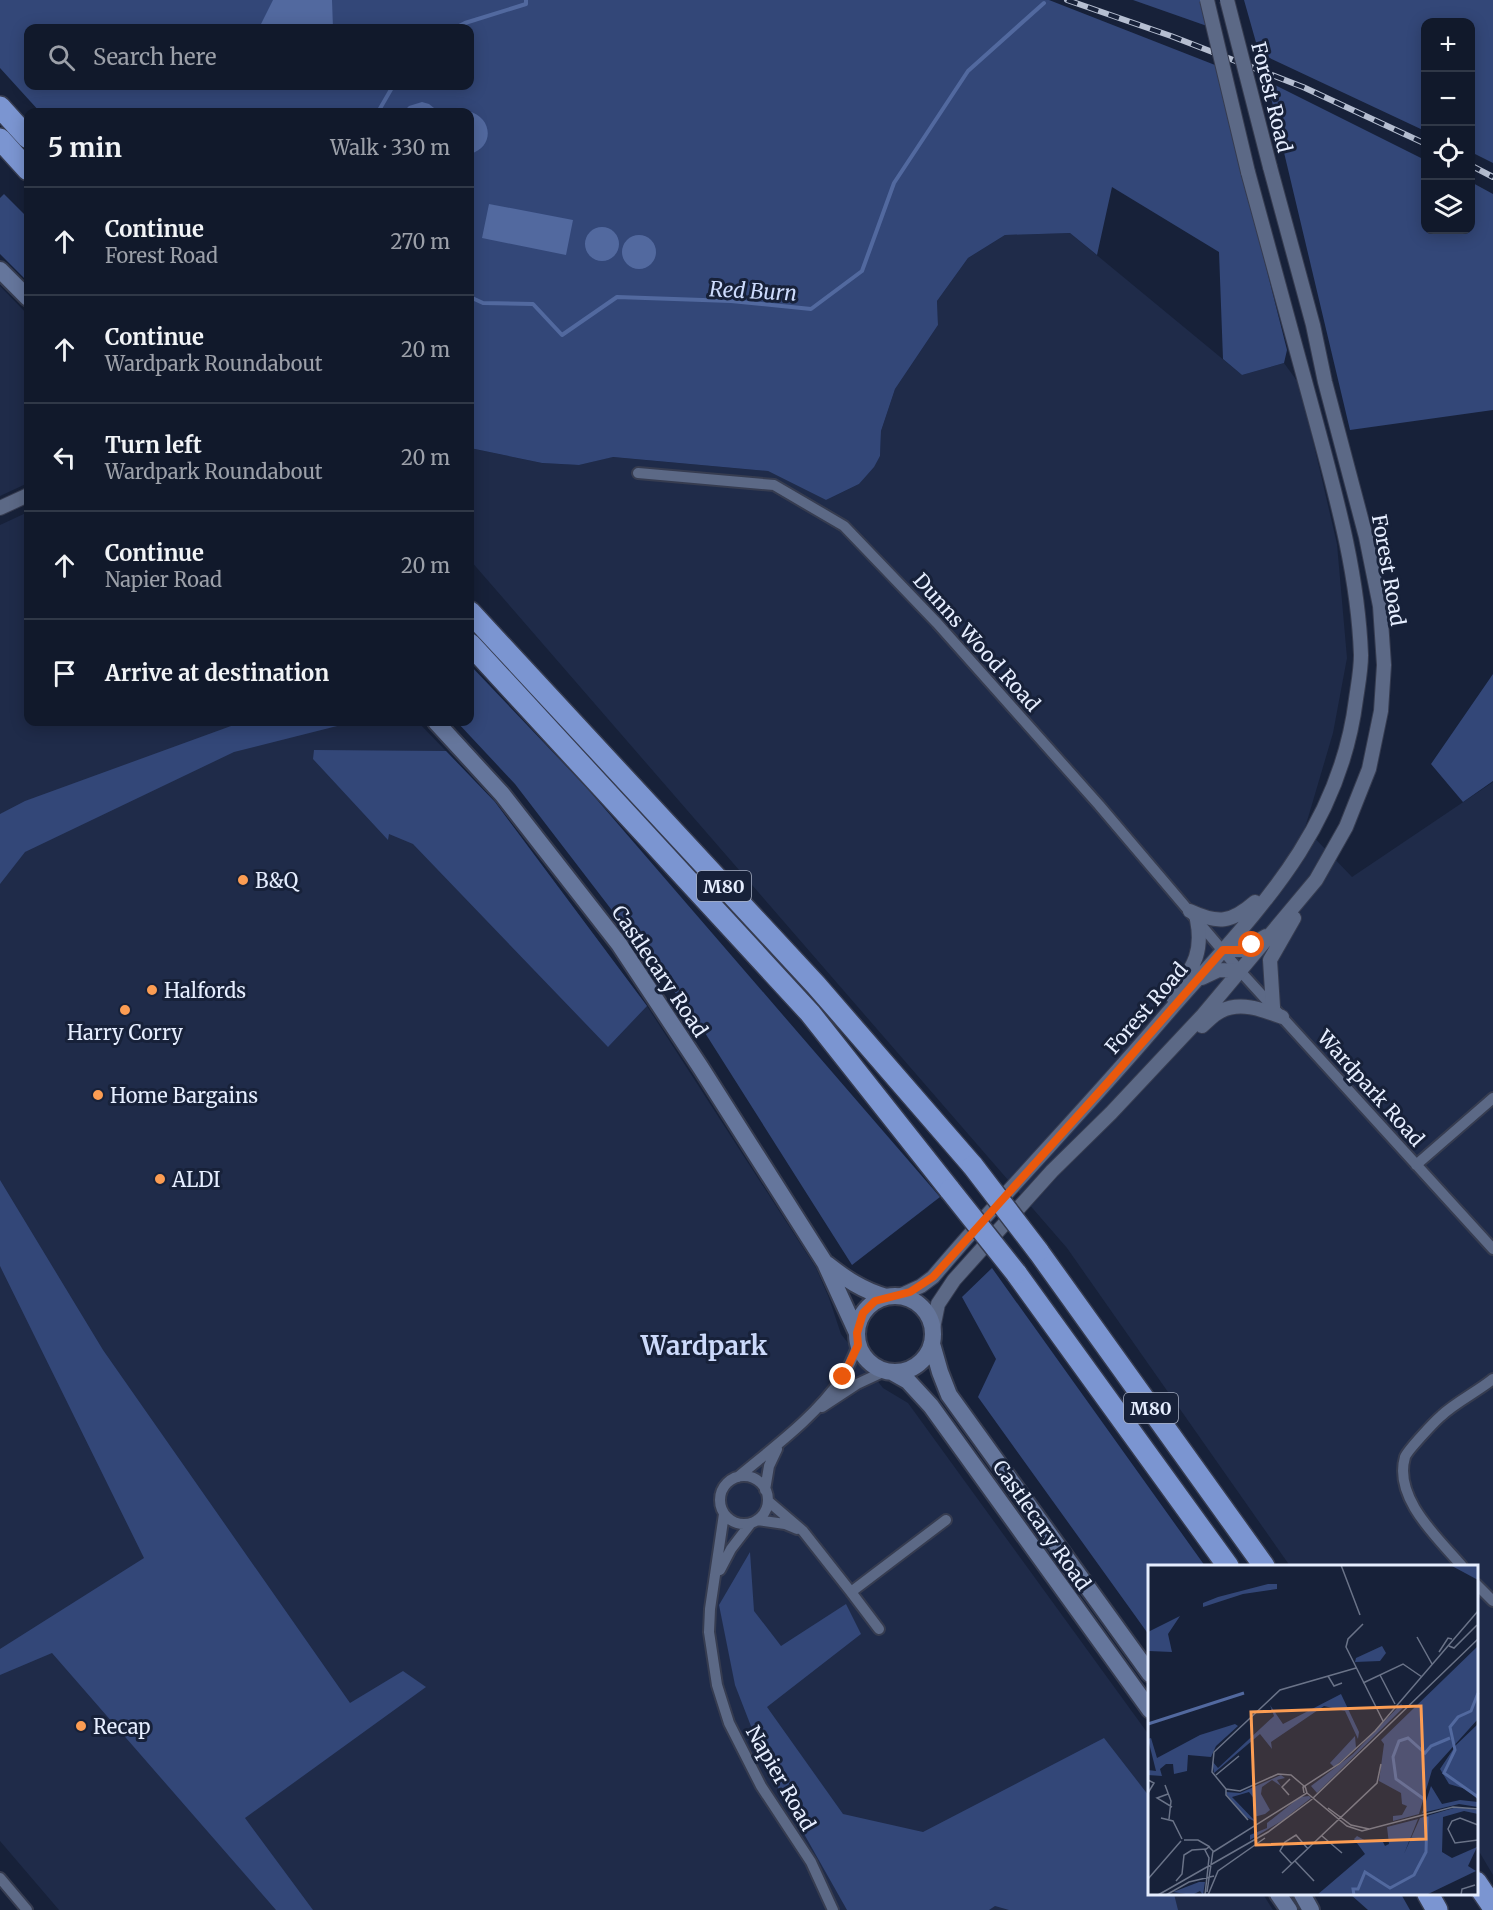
<!DOCTYPE html>
<html lang="en">
<head>
<meta charset="utf-8">
<style>
  :root { --surface:#11192b; --page:#1e2637; --text:#f1f3f6; --muted:#9ca0a9; --line:#303847 }
  body { margin:0; font-family:Merriweather,serif; background:var(--page); color:var(--text) }
  .controls { position:absolute; right:18px; top:18px; display:grid; overflow:hidden; border-radius:12px; box-shadow:0 3px 15px #0003 }
  .controls button { width:54px; height:54px; display:grid; place-items:center; padding:0; border:0; border-bottom:2px solid var(--line); background:var(--surface); color:var(--text); font:30px sans-serif }
  .stop { position:absolute; width:18px; height:18px; margin:-14px; border:4px solid #ea580c; border-radius:50%; background:#fff }
  .stop.end { background:#ea580c; border-color:#fff; box-shadow:0 2px 6px #0008 }
  .list { margin:0; padding:0; list-style:none }
  h2 { display:flex; justify-content:space-between; align-items:center; height:78px; margin:0; padding:0 24px; font-size:26px }
  h2 small { font-size:20px; font-weight:400; color:var(--muted) }
  .list li { display:grid; grid-template-columns:39px 1fr auto; gap:18px; align-items:center; box-sizing:border-box; height:108px; padding:0 24px; border-top:2px solid var(--line) }
  .list b { display:block; font-size:22px; white-space:nowrap }
  .list p { margin:0; font-size:20px; white-space:nowrap; color:var(--muted) }
  .list em { font-size:20px; font-style:normal; color:var(--muted) }
  .icon { flex:none; width:33px; height:33px; fill:none; stroke:currentColor; stroke-width:2; stroke-linecap:round; stroke-linejoin:round }
  .map { position:relative; flex:none; width:1493px; height:1910px; overflow:hidden }
  .search { position:absolute; background:var(--surface); box-shadow:0 3px 15px #0003; left:24px; top:24px; width:450px; height:66px; display:flex; align-items:center; gap:15px; box-sizing:border-box; padding:0 21px; border-radius:12px; color:var(--muted); font-size:22px }
  .panel { position:absolute; background:var(--surface); box-shadow:0 3px 15px #0003; left:24px; top:108px; width:450px; height:618px; border-radius:12px }
  .map>svg:first-child { display:block }
  .built { fill:#1f2b49 }
  .green { fill:#334778; fill-rule:evenodd }
  .water { fill:#52699f }
  .lines { fill:none; stroke-linecap:round; stroke-linejoin:round }
  .stream { stroke:#52699f; stroke-width:4 }
  .minor-casing { stroke:#363c50; stroke-width:14 }
  .tertiary-casing { stroke:#363c50; stroke-width:16 }
  .secondary-casing { stroke:#363c50; stroke-width:20 }
  .motorway-casing { stroke:#363c50; stroke-width:24 }
  .minor { stroke:#5c6986; stroke-width:10 }
  .tertiary { stroke:#5c6986; stroke-width:14 }
  .secondary { stroke:#65769c; stroke-width:16 }
  .motorway { stroke:#7b95d1; stroke-width:21 }
  .rail-casing { stroke:#b5bed1; stroke-width:6 }
  .rail { stroke:#172139; stroke-width:4; stroke-dasharray:11; stroke-linecap:butt }
  .tertiary-bridge-casing { stroke:#363c50; stroke-width:16; stroke-linecap:butt }
  .motorway-bridge-casing { stroke:#363c50; stroke-width:24; stroke-linecap:butt }
  .tertiary-bridge { stroke:#5c6986; stroke-width:14 }
  .motorway-bridge { stroke:#7b95d1; stroke-width:21 }
  .route { stroke:#ea580c; stroke-width:8 }
  .poi-dot { fill:#fc9d53; stroke:#172139; stroke-width:2 }
  .labels { text-anchor:middle; dominant-baseline:central; stroke-width:6; stroke-linejoin:round; paint-order:stroke }
  .shield { fill:#172139; stroke:#a8b0c4; stroke-width:1.5 }
  .shield-label { font-size:18px; font-weight:bold; fill:#e6eeff }
  .street-label { font-size:20px; fill:#e6eeff; stroke:#172139 }
  .poi-label { font-size:20px; fill:#e6eeff; stroke:#172139; text-anchor:start }
  .water-label { font-size:21px; font-style:italic; fill:#cddbfc; stroke:#172139 }
  .district-label { font-size:26px; font-weight:bold; fill:#ccdafb; stroke:#172139 }
  .inset-river { fill:none; stroke:#52699f; stroke-width:3 }
  .inset-road { fill:none; stroke:#6a7388; stroke-width:1.5 }
  .view { fill:#fc9d53; fill-opacity:0.15; stroke:#fc9d53; stroke-width:3 }
  .inset-edge { fill:none; stroke:#e6eeff; stroke-width:3 }
</style>
</head>
<body>
<div class="map">
<svg width="1493" height="1910" viewBox="0 0 1493 1910">
  <rect width="100%" height="100%" fill="#172139"/>
  <path class="built" d="M1070,233L1242,375L1284,363L1300,385L1337,544L1347,658L1333,733L1305,828L1352,877L1493,782V1875L1477,1848L1476,1566H1290L1067,1248L470,560V448L542,463L579,465L612,457L768,471L826,500L859,484L880,456L881,431L895,389L938,325L937,301L968,258L1005,235Z
    M0,286L28,315V483L0,496Z
    M28,512V722H418L495,802L647,1006L816,1268L829,1298L841,1334L883,1388L908,1403L1149,1735L1150,1894H1263L1273,1910H59L0,1841V525Z"/>
  <path class="green" d="M0,0H1049L1215,65L1287,350L1284,363L1242,375L1223,359L1219,252L1112,187L1097,255L1070,233L1005,235L968,258L937,301L938,325L895,389L881,431L880,456L874,467L859,484L826,500L768,471L613,457L579,465L542,463L470,448V112H40L0,68ZM28,28H470V86H28Z
    M1133,0H1200L1207,26Z
    M1244,0H1493V163L1471,152L1470,22H1426L1425,131L1259,53Z
    M1267,81L1425,160L1426,230H1470L1471,182L1493,194V410L1350,430Z
    M4,194L28,218V282L0,254V198Z
    M470,665L586,787L940,1197L852,1265L700,1025L515,784L457,722H470Z
    M1493,674V781L1463,802L1431,764Z
    M242,722H337L349,723L234,752L25,852L0,884V814L25,801Z
    M314,750L446,751L495,802L647,1006L608,1047L413,844L389,834L388,840L313,759Z
    M0,1180L103,1350L350,1703L403,1671L426,1687L245,1818L313,1910H276L52,1653L0,1675V1649L144,1558L0,1266Z
    M992,1268L1205,1566H1150L1149,1635L978,1397L996,1359L962,1297Z
    M750,1552L754,1611L781,1646L846,1604L861,1634L767,1707L843,1814L923,1832L1104,1738L1149,1796L1150,1894H1174L1178,1910H1009L995,1906L989,1910H847L768,1770L735,1685L719,1605Z
    M1350,1894H1401L1410,1910H1368Z"/>
  <path class="water" d="M273,0H332L333,28H259Z
    M422,102L429,104L439,112H403L409,106Z
    M468,111C493,117 495,147 470,154V112H460Z
    M489,204L573,220L566,255L482,238Z
    M585 244a17 17 0 1 1 34 0a17 17 0 1 1-34 0Z
    M622 252a17 17 0 1 1 34 0a17 17 0 1 1-34 0Z"/>
  <g class="lines">
    <path class="stream" d="M455,28L465,23L526,4V0
      M378,112L393,86
      M470,297L483,303L533,304L562,335L617,297L731,301L811,309L862,271L894,183L968,71L1044,3"/>
    <defs>
      <path id="minor" d="M638,473L774,485L844,526L937,623L1099,805L1240,971L1493,1249
        M1416,1165L1493,1098
        M822,1407L857,1384L885,1371
        M720 1500a24 24 0 1 1 48 0a24 24 0 1 1-48 0Z
        M738,1477C775,1446 814,1418 842,1378C849,1368 853,1356 858,1345
        M765,1490L769,1466L777,1449
        M768,1501L803,1531L851,1592L946,1520
        M724,1514L710,1609L709,1632L717,1685L729,1723L761,1786L811,1862L833,1910
        M757,1520L785,1524L797,1529
        M1462,1566C1438,1538 1393,1498 1405,1457C1407,1451 1434,1422 1441,1416C1456,1402 1477,1392 1493,1379
        M720,1570L731,1549L751,1523
        M1476,1584L1493,1601
        M851,1592L879,1629
        M0,1878L27,1910"/>
      <path id="tertiary" d="M0,508L28,495
        M1190,911C1218,924 1231,923 1255,902
        M1223,950H1241L1266,936
        M1202,978L1219,970L1240,971
        M1173,997C1191,969 1204,955 1197,920
        M1273,1007L1270,960L1294,918
        M1202,1026C1208,1021 1214,1014 1221,1011C1241,1001 1263,1010 1282,1017
        M899,1296L921,1286L933,1277C1004,1193 1081,1114 1153,1030C1242,925 1338,843 1356,699C1358,685 1361,670 1361,655C1358,573 1336,496 1315,418C1293,336 1271,254 1248,172
        M933,1329L938,1304L954,1280L1052,1171L1111,1113L1203,1015L1316,880L1346,827L1369,769L1381,711L1384,665L1380,606L1366,537L1325,382L1313,325L1270,167"/>
      <path id="secondary" d="M0,270L28,298
        M436,722L502,794L619,944L701,1068L825,1263L857,1333
        M827,1264C846,1279 862,1290 886,1297
        M857 1334a38 38 0 1 1 76 0a38 38 0 1 1-76 0Z
        M932,1344L940,1372L949,1395L1150,1674
        M892,1372L908,1381L931,1406L1150,1710
        M1278,1894L1289,1910
        M1302,1894L1311,1910"/>
      <path id="motorway" d="M0,107L28,138
        M0,139L28,170
        M470,612L816,985L973,1166
        M470,644L810,1013L950,1190
        M1038,1251L1264,1566
        M1016,1273L1228,1566
        M1476,1882L1493,1907
        M1428,1894L1437,1910"/>
    </defs>
    <use href="#minor" class="minor-casing"/>
    <use href="#tertiary" class="tertiary-casing"/>
    <use href="#secondary" class="secondary-casing"/>
    <use href="#motorway" class="motorway-casing"/>
    <use href="#minor" class="minor"/>
    <use href="#tertiary" class="tertiary"/>
    <use href="#secondary" class="secondary"/>
    <use href="#motorway" class="motorway"/>
    <defs>
      <path id="rail" d="M1067,0L1171,36L1303,87L1426,144
        M1470,165L1493,177"/>
    </defs>
    <use href="#rail" class="rail-casing"/>
    <use href="#rail" class="rail"/>
    <defs>
      <path id="tertiary-bridge" d="M1207,0L1248,172
        M1227,0L1270,167"/>
      <path id="motorway-bridge" d="M973,1166L1038,1251
        M950,1190L1016,1273"/>
    </defs>
    <use href="#tertiary-bridge" class="tertiary-bridge-casing"/>
    <use href="#motorway-bridge" class="motorway-bridge-casing"/>
    <use href="#tertiary-bridge" class="tertiary-bridge"/>
    <use href="#motorway-bridge" class="motorway-bridge"/>
  </g>
  <g class="lines">
    <path class="route" d="M843,1377L858,1345L857,1333L863,1313L875,1301L910,1292L933,1277L1109,1081L1223,950H1241L1252,945"/>
  </g>
  <g class="poi-dot">
    <circle cx="243" cy="880" r="6"/>
    <circle cx="152" cy="990" r="6"/>
    <circle cx="125" cy="1010" r="6"/>
    <circle cx="98" cy="1095" r="6"/>
    <circle cx="160" cy="1179" r="6"/>
    <circle cx="81" cy="1726" r="6"/>
  </g>
  <g class="labels">
    <g class="shield">
      <rect x="697" y="871" width="54" height="30" rx="4.5"/>
      <rect x="1124" y="1393" width="54" height="30" rx="4.5"/>
    </g>
    <g class="shield-label">
      <text x="724" y="886">M80</text>
      <text x="1151" y="1408">M80</text>
    </g>
    <g class="street-label">
      <text transform="translate(1272 97) rotate(76)">Forest Road</text>
      <text transform="translate(1389 570) rotate(80)">Forest Road</text>
      <text transform="translate(977 642) rotate(48)">Dunns Wood Road</text>
      <text transform="translate(660 971) rotate(56)">Castlecary Road</text>
      <text transform="translate(1146 1008) rotate(-49)">Forest Road</text>
      <text transform="translate(1371 1088) rotate(48)">Wardpark Road</text>
      <text transform="translate(1042 1525) rotate(55)">Castlecary Road</text>
      <text transform="translate(781 1778) rotate(60)">Napier Road</text>
    </g>
    <g class="poi-label">
      <text x="255" y="880">B&amp;Q</text>
      <text x="164" y="990">Halfords</text>
      <text x="125" y="1032" text-anchor="middle">Harry Corry</text>
      <text x="110" y="1095">Home Bargains</text>
      <text x="172" y="1179">ALDI</text>
      <text x="93" y="1726">Recap</text>
    </g>
    <g class="water-label">
      <text transform="translate(753 291) rotate(3)">Red Burn</text>
    </g>
    <g class="district-label">
      <text x="704" y="1345">Wardpark</text>
    </g>
  </g>
  <g transform="translate(1148 1565)">
    <rect width="330" height="330" fill="#172139"/>
    <path d="M281,0H330V15L304,1ZM120,19H129V24L95,29L55,42V38L70,32ZM32,51L20,69L24,87L1,86L0,67ZM234,81L238,88L232,96L207,97L208,93ZM330,81V154L284,205L271,249L245,256V251L254,250L259,241L254,239L253,228L231,216L236,179L233,175ZM193,129L211,167L210,174L197,146L176,141L123,177L124,184L112,169L66,208L64,196L70,203L126,151L122,140L135,159ZM253,139L256,142L169,228L163,221L205,189ZM87,159L90,161L68,181L63,192L40,190L39,206L26,209L25,199H18L12,204L14,211L0,210V205L8,206L0,174L3,173L9,193L52,170ZM330,159V234H329L321,225L301,219L292,204L308,180ZM207,171L208,183L186,202L182,198ZM133,210L137,213L129,215L133,221L124,215L114,222L113,229L122,245L117,249L106,252L107,235L101,227L84,232L108,257L96,251L79,230L78,227L92,228ZM283,221L294,239L312,235L330,237V242L311,239L274,248ZM161,231L163,233L135,255L102,275V270L119,263V258L152,232ZM309,242L330,245V249L316,246L295,252L294,287L304,293L329,282L320,301L328,306L278,330H169L217,289L206,274L209,271L220,277L234,275L237,281L241,279L239,262L270,254L256,289L272,253ZM51,317H57L55,330L52,326L44,330L25,327Z" fill="#334778"/>
    <path class="inset-river" d="M330,128L323,146L310,152L302,162L307,185L296,208L330,232M0,159L96,128M276,234L248,214L245,192L251,176L260,173L277,188L283,181L302,173M206,330L205,324H210L217,307L242,323L266,310L278,287L279,252"/>
    <path class="inset-road" d="M193,0L212,50M215,59L200,74L198,82L235,156M269,72L284,99M301,81L306,83L329,60M291,87L300,73L304,74M232,110L247,139M180,111L186,121L194,118M215,118L255,99L274,112M68,210L91,191M0,215L6,218L0,228M17,220L23,236L21,254M156,221L143,210L130,209L92,226L78,224L64,207L66,187L132,125L208,103M78,224V230L100,255M156,228L155,222L191,199L227,166L330,46M159,228L199,261L214,266L305,242L330,244M20,229L9,233L24,242M141,230L134,222L142,214M180,243L203,260L221,264M13,253L25,256L34,274M330,260L312,253L304,256L300,264L307,278L330,275M174,271L194,288M36,275H50L62,282M65,287L159,228L157,221M147,296L166,316M144,299L132,286L137,277L148,270L160,284M134,308L229,218L233,199M0,314L33,276M28,316L34,309L36,290L44,285L58,284M10,330L120,267L163,235L330,74M18,330L41,317L66,311M57,330L61,293L57,285L61,282L65,286L59,327M60,330L70,306L117,273M313,330L314,324L327,320"/>
    <path class="view" d="M273,141L278,274L108,280L103,147Z"/>
    <rect width="330" height="330" class="inset-edge"/>
  </g>
</svg>
<div class="controls">
<button>+</button>
<button>−</button>
<button><svg class="icon" aria-label="locate" viewBox="0 0 24 24"><circle cx="12" cy="12" r="6"/><path d="M12 2v4M12 18v4M2 12h4M18 12h4"/></svg></button>
<button><svg class="icon" aria-label="layers" viewBox="0 0 24 24"><path d="M12 4l9 5-9 5-9-5zM3 14l9 5 9-5"/></svg></button>
</div>
<div class="stop" style="left:1252px;top:945px"></div>
<div class="stop end" style="left:843px;top:1377px"></div>
<div class="search"><svg class="icon" aria-label="search" viewBox="0 0 24 24"><circle cx="10" cy="10" r="6"/><path d="M15 15l6 6"/></svg>Search here</div>
<section class="panel">
<h2>5 min<small>Walk · 330 m</small></h2>
<ul class="list">
<li><svg class="icon" aria-label="ahead" viewBox="0 0 24 24"><path d="M12 20V5M6 11l6-6 6 6"/></svg><div><b>Continue</b><p>Forest Road</p></div><em>270 m</em></li>
<li><svg class="icon" aria-label="ahead" viewBox="0 0 24 24"><path d="M12 20V5M6 11l6-6 6 6"/></svg><div><b>Continue</b><p>Wardpark Roundabout</p></div><em>20 m</em></li>
<li><svg class="icon" aria-label="left" viewBox="0 0 24 24"><path d="M17 20v-9H6M10 6l-5 5 5 5"/></svg><div><b>Turn left</b><p>Wardpark Roundabout</p></div><em>20 m</em></li>
<li><svg class="icon" aria-label="ahead" viewBox="0 0 24 24"><path d="M12 20V5M6 11l6-6 6 6"/></svg><div><b>Continue</b><p>Napier Road</p></div><em>20 m</em></li>
<li><svg class="icon" aria-label="arrive" viewBox="0 0 24 24"><path d="M6 21V4h12l-3 4 3 4H6"/></svg><div><b>Arrive at destination</b></div></li>
</ul>
</section>
</div>
</body>
</html>
